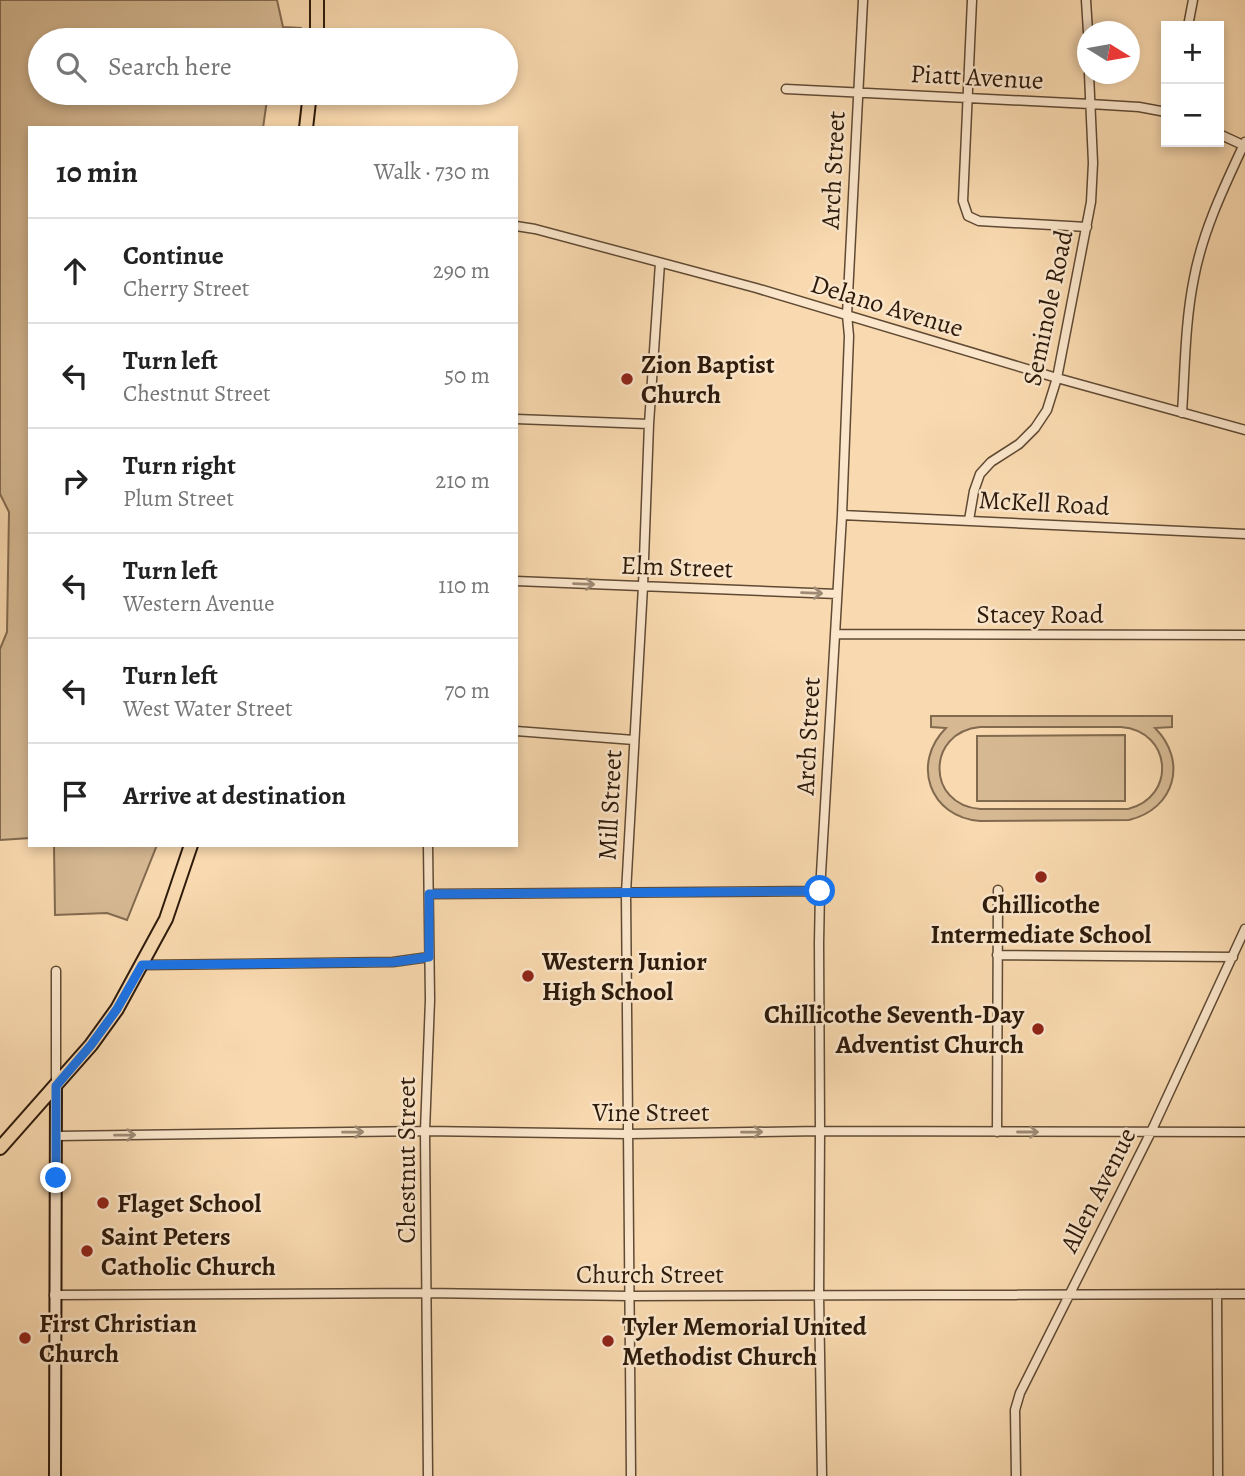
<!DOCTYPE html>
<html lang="en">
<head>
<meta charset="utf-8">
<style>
  :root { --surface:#fff; --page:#f2f2f2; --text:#222; --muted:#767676; --line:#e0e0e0 }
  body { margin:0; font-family:Alegreya,serif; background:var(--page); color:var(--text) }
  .controls { position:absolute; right:21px; top:21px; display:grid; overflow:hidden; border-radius:0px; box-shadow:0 4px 10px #0003 }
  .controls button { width:63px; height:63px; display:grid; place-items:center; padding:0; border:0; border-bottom:2px solid var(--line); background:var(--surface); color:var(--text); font:35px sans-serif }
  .compass { position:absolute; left:1077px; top:21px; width:63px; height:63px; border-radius:50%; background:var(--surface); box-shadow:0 4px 10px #0003; rotate:101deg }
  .stop { position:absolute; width:21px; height:21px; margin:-16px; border:5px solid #1a73e8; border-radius:50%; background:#fff }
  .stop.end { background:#1a73e8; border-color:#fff; box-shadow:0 2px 7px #0008 }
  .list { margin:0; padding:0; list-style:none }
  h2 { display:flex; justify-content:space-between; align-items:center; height:91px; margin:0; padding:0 28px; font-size:30px }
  h2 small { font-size:23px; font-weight:400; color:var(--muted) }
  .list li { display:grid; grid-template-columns:46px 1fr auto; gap:21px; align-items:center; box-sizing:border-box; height:105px; padding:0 28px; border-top:2px solid var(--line) }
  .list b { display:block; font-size:26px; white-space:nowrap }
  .list p { margin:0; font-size:23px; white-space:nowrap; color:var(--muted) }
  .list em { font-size:23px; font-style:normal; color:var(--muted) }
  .icon { flex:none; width:38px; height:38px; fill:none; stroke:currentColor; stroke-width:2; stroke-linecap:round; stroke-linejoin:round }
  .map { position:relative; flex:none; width:1245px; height:1476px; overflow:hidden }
  .search { position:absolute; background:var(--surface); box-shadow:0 4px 10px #0003; left:28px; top:28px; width:490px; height:77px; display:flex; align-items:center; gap:18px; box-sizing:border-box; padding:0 24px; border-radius:38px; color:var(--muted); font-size:26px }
  .panel { position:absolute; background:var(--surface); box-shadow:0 4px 10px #0003; left:28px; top:126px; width:490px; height:721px; border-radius:0px }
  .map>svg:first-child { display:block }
  .green { fill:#d6b993; stroke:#826a4f; stroke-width:2; fill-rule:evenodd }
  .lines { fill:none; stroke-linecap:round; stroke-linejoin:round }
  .street-casing { stroke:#604a34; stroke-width:11 }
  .secondary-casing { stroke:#2d1a0b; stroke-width:14 }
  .primary-casing { stroke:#2d1a0b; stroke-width:16 }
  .street { stroke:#fbe6cb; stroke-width:8 }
  .secondary { stroke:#fbe6cb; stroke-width:10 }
  .primary { stroke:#f9d9af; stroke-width:12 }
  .oneway { stroke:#9e8a75 }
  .route { stroke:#1a73e8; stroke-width:9 }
  .poi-dot { fill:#8f2418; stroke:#fbe6cb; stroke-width:2.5 }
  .labels { text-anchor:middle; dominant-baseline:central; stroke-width:5; stroke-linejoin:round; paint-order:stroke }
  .street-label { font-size:26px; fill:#2d1a0b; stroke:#fbe6cb }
  .poi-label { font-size:26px; font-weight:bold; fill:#2d1a0b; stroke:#fbe6cb; text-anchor:start }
</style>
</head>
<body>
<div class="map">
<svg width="1245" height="1476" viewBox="0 0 1245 1476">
  <rect width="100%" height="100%" fill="#f9d9af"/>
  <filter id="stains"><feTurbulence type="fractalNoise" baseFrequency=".00286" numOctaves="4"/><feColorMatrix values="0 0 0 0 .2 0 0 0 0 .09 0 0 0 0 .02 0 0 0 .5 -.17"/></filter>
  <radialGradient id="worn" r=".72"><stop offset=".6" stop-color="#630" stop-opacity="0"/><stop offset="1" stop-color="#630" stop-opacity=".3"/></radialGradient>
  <path class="green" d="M0,0H277L283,27L301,28L304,40H40V93H268L263,128H30V838L0,840V649L7,632L9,512L0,494Z
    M931,716H1172V727L1155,728C1188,761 1175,809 1129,820L980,821C929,817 911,763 946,728L931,727ZM980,727H1121C1172,731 1177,797 1128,809H980C926,805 926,732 980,727Z
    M1125,735V801H977V736Z
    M54,845H157L127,920L107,913L55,915Z"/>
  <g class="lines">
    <defs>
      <path id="street" d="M972,0L963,201L968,216L979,221L1087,227
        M1086,0L1088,32
        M1188,26L1193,0
        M786,89L1090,104L1139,107L1166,112
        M1219,134L1245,146
        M516,226L535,229L756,288L1057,378L1245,430
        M1182,413C1185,368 1185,322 1194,278C1203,230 1225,185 1245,142
        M516,419L649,424
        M842,515L1245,534
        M969,520L974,491L980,474L991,462L1019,444L1035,428L1047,410L1057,378L1091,202L1093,163L1089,74
        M516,581L837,594
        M835,634L1245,635
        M516,731L634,740
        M428,845L430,1000L425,1131L428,1476
        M429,894L820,891
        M997,955L1233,957
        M142,965L393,962L429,957
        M56,1083V971
        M997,1132L998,890
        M57,1136L425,1131L628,1134L820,1131L1245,1132
        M1217,1294L1218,1476
        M54,1295L426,1293L629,1296L1245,1294
        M631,1476L626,893L643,586L649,424L660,263
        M822,1476L819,1295L820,1131L819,943L820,891L842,515L849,336L847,315L863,0
        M1016,1476L1015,1410L1020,1393L1151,1132L1245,929"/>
      <path id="secondary" d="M55,1476L56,1086"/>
      <path id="primary" d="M317,0V40
        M306,128L310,93
        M0,1148L91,1045L117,1009L166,919L191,845"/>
    </defs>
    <use href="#street" class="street-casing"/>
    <use href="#secondary" class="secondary-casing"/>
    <use href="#primary" class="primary-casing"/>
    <use href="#street" class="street"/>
    <use href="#secondary" class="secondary"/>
    <use href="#primary" class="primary"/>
  </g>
  <defs><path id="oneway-shaft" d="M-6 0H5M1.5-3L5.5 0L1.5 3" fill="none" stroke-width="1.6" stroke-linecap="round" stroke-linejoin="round" transform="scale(1.75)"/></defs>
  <g class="oneway">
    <use href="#oneway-shaft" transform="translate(584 584) rotate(2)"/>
    <use href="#oneway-shaft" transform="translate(812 593) rotate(2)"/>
    <use href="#oneway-shaft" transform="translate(353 1132) rotate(-1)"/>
    <use href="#oneway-shaft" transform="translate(752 1132) rotate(-1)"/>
    <use href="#oneway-shaft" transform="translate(1028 1132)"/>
    <use href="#oneway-shaft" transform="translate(125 1135) rotate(-1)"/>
  </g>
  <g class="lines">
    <path class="route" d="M56,1178V1086L91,1045L117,1009L142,965L394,962L429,957V894L820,891"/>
  </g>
  <g class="poi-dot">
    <circle cx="627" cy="379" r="7"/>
    <circle cx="1041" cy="877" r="7"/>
    <circle cx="528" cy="976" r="7"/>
    <circle cx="1038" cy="1029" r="7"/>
    <circle cx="103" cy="1203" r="7"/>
    <circle cx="87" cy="1251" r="7"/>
    <circle cx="25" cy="1338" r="7"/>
    <circle cx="608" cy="1341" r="7"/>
  </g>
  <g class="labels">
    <g class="street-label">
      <text transform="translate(977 77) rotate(3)">Piatt Avenue</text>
      <text transform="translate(833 170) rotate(-87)">Arch Street</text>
      <text transform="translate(887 306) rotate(17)">Delano Avenue</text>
      <text transform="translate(1048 308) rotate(-78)">Seminole Road</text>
      <text transform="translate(1044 503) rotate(3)">McKell Road</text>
      <text transform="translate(677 567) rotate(2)">Elm Street</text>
      <text x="1040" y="614">Stacey Road</text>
      <text transform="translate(808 736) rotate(-87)">Arch Street</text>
      <text transform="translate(610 805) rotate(-87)">Mill Street</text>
      <text x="651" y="1112">Vine Street</text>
      <text transform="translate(406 1160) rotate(-90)">Chestnut Street</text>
      <text transform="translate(1098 1190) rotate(-63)">Allen Avenue</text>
      <text x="650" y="1274">Church Street</text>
    </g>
    <g class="poi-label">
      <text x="641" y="364">Zion Baptist<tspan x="641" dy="30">Church</tspan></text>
      <text x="1041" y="904" text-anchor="middle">Chillicothe<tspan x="1041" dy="30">Intermediate School</tspan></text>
      <text x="542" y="961">Western Junior<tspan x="542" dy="30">High School</tspan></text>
      <text x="1024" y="1014" text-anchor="end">Chillicothe Seventh-Day<tspan x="1024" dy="30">Adventist Church</tspan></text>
      <text x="117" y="1203">Flaget School</text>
      <text x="101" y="1236">Saint Peters<tspan x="101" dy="30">Catholic Church</tspan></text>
      <text x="39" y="1323">First Christian<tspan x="39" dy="30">Church</tspan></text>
      <text x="622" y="1326">Tyler Memorial United<tspan x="622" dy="30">Methodist Church</tspan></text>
    </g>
  </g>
  <rect width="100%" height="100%" filter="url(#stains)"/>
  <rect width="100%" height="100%" fill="url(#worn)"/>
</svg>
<div class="controls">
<button>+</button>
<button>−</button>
</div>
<svg class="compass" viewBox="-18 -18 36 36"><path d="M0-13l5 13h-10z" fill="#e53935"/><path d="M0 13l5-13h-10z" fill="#767676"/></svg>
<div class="stop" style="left:820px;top:891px"></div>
<div class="stop end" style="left:56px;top:1178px"></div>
<div class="search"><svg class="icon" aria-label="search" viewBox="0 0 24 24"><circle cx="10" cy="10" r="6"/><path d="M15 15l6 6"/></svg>Search here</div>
<section class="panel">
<h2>10 min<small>Walk · 730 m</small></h2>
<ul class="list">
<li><svg class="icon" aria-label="ahead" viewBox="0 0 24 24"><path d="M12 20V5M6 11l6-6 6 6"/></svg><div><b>Continue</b><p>Cherry Street</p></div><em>290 m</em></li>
<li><svg class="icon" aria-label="left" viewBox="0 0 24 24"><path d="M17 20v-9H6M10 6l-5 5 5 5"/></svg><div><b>Turn left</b><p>Chestnut Street</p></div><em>50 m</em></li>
<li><svg class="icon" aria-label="right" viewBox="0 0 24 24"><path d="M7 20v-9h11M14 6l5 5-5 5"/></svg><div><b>Turn right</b><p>Plum Street</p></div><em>210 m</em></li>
<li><svg class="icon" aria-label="left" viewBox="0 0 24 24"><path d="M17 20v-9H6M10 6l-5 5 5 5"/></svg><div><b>Turn left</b><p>Western Avenue</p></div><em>110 m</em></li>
<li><svg class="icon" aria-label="left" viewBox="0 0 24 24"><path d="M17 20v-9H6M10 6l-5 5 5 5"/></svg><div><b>Turn left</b><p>West Water Street</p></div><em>70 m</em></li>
<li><svg class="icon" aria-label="arrive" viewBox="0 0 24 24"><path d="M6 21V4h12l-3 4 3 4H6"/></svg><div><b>Arrive at destination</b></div></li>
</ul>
</section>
</div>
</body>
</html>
